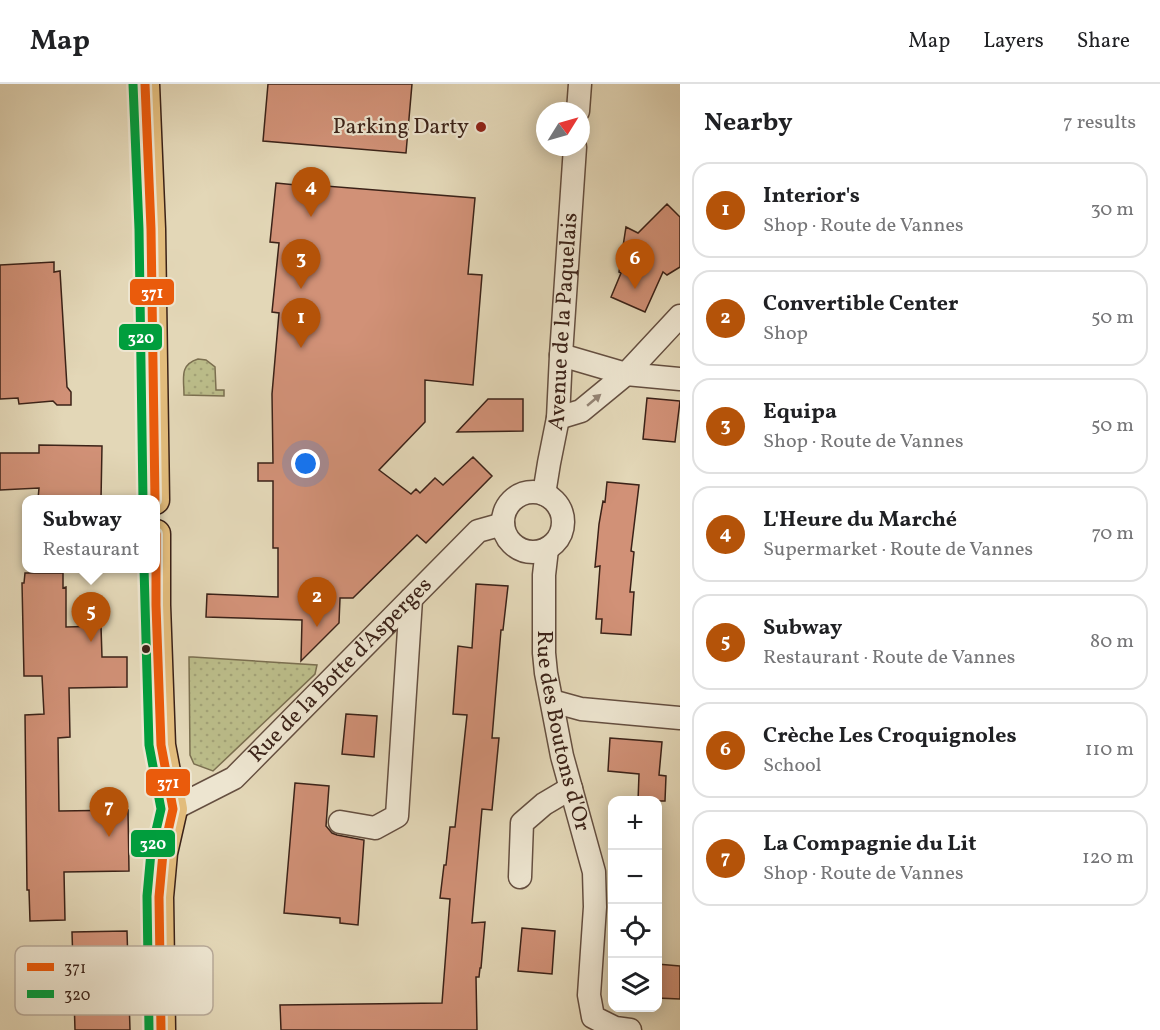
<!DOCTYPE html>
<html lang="en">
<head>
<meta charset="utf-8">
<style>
  :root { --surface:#fff; --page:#f6f6f6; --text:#202124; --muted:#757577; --line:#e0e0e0; --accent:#b45309 }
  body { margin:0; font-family:Vollkorn,serif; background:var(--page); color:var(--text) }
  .controls { position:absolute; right:18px; bottom:18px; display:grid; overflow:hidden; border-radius:12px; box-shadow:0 3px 15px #0003 }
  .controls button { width:54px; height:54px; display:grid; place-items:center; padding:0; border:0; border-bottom:2px solid var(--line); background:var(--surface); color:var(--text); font:30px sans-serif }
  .compass { position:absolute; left:536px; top:18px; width:54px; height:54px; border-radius:50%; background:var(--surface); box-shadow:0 3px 15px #0003; rotate:53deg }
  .you { position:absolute; left:306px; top:380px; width:21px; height:21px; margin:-15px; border:4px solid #fff; border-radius:50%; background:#1a73e8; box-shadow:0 0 0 9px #1a73e833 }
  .badge { display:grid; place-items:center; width:39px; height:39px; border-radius:50%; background:var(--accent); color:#fff; font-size:20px; font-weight:700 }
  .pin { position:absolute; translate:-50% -50px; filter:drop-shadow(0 2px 3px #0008) }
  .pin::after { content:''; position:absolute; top:32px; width:21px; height:18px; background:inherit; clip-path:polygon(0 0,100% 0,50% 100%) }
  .popup { position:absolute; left:22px; top:411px; width:138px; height:78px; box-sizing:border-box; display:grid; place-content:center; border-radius:12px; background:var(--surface); filter:drop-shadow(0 2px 4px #0005); font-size:20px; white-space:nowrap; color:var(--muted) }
  .popup b { font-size:22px; color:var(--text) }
  .popup::after { content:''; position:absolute; left:50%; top:100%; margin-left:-12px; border:12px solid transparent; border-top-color:var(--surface) }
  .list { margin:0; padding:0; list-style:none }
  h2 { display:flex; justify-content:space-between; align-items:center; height:78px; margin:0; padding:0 24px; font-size:26px }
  h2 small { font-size:20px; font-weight:400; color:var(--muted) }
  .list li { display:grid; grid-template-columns:39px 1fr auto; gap:18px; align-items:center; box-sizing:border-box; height:96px; margin:0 12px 12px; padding:0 12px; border:2px solid var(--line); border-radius:18px }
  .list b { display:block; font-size:22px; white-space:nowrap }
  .list p { margin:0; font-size:20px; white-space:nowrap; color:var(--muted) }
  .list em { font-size:20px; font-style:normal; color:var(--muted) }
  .icon { flex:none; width:33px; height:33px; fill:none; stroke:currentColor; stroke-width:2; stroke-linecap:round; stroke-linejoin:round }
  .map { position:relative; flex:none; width:680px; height:946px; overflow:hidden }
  header { display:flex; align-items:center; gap:36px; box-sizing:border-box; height:84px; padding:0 30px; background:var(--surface); border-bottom:2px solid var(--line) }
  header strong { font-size:28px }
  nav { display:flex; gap:33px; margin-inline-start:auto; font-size:21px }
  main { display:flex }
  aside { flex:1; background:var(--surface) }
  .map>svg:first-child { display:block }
  .grass { fill:url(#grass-dots); stroke:#7b6f50; stroke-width:1.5 }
  .building { fill:#d19177; stroke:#3b2218; stroke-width:1.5 }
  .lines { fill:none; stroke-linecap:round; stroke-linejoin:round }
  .minor-casing { stroke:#654f40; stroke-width:25 }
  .major-casing { stroke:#3b2218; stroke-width:31 }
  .minor { stroke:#ede5d0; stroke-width:22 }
  .major { stroke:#e2bc7c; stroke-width:28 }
  .bus-1-casing { stroke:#ede5d0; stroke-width:14 }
  .bus-2-casing { stroke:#ede5d0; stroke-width:14 }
  .bus-1 { stroke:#ea5b0c; stroke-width:9 }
  .bus-2 { stroke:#009e3d; stroke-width:9 }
  .oneway { fill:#948474 }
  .poi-dot { fill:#8f2418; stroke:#ede5d0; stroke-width:2 }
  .bus-dot { fill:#3b2218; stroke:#ede5d0; stroke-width:2 }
  .labels { text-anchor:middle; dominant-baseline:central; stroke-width:4.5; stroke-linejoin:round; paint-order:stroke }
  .poi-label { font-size:22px; fill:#3b2218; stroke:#ede5d0; text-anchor:end }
  .street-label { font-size:22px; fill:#3b2218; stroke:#ede5d0 }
  .key { fill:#ede5d0; stroke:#b8aa99; stroke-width:1.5 }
  .key-label { font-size:16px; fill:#3b2218 }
  .line-badge { stroke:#ede5d0; stroke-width:2 }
  .badge-label { font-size:16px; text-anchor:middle; font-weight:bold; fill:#fff }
</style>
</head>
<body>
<header>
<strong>Map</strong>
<nav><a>Map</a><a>Layers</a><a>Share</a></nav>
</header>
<main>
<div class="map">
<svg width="680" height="946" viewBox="0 0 680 946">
  <defs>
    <pattern id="grass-dots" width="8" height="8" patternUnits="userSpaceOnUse" patternTransform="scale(1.5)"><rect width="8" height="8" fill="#bbbc89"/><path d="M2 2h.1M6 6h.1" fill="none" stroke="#a2a176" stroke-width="1.8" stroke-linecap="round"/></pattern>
  </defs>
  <rect width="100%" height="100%" fill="#e3d7b7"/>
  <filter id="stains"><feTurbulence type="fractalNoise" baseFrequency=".00333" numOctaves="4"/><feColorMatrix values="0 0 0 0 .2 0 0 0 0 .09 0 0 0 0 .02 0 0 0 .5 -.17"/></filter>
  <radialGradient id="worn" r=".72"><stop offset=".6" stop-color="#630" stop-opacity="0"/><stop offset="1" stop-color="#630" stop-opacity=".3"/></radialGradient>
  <path class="grass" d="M198,275L206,276L215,283L216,306H224V312L184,311C184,294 179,281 198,275Z
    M189,573H193L317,581L315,590L213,687L194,680L190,671Z"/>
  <path class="building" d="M268,0H412L406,69L263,57Z
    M276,99L326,104V102L475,114L468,190L482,191L473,301L425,296V338L379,386L411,410L416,405L420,409L435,394L443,401L473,373L492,392L426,459L417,451L353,514H340L339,539L301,577L302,536L206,533L207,510L278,513V464H273V397H258V379H273L272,310L279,229L272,228L279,159L270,158Z
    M667,120L680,133V183L667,191L663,188L645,228L611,213L621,189L619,188L626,143L638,149Z
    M54,178V188L60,187L67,303L71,308V321H57L53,317L19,320L18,314L0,315V181Z
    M647,314L680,317L675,358L643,355Z
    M488,315H523V347L457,348Z
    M39,361L102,362L101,416L38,415L39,404L0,406V369H39Z
    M607,398L639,401L631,467L634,468L630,508H634L631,551L601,549L602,535H596L600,482L595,483L599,440L603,417L605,418Z
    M25,489H63V504L66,503V543L101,542L102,573H127V603L69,604L70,653L58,654L59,727L128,726L129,787L64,788L65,836L30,837L29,806H27L25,631L44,630L42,592H24L22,499H24Z
    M476,500L508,502L503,546H501L492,654H499L492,726L482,725L472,839L485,838L481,884H480L479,893H476L477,946H281L280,921L442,919L450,815L440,814L444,781H446L450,743H455L467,631L453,630L458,562L472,564Z
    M346,630L377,632L374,673L342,670Z
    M610,654L662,658L659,691L666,692L665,717H638L639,690L608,687Z
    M295,699L329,702L326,742L332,749L337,751L364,756L358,841L340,839V834L284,829Z
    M522,844L555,847L552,890L518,887Z
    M127,847L130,946H75L72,848Z
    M657,880L680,882V915L657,914Z"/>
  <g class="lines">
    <defs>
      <g id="minor">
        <path d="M578,27L580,0"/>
        <path d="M561,271L626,290L680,295"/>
        <path d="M558,334L581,327L626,290L680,232"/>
        <circle cx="533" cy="438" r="30"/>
        <path id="s1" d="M544,410L549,379L558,334L561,271L575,63"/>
        <path id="s2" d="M547,465L544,491V569L546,589L562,672L594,788L595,823L589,911L593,933L615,944L630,946"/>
        <path d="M552,617L581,625L680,634"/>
        <path id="s3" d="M173,725L234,694L478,447L503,440"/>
        <path d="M340,738L375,744L397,732L411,515"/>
        <path d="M520,793L522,739L544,720L571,704"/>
      </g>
      <path id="major" d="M145,0L151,145L155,416
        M156,450V521L161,661L173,725L163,769L159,813L161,946"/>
    </defs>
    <use href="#minor" class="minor-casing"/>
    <use href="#major" class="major-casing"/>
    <use href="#minor" class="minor"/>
    <use href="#major" class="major"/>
    <defs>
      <path id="bus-1" d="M145,0L151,145L155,416
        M156,450V521L161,661L173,725L163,769L159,813L161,946"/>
      <path id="bus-2" d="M133,0L139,145L143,416
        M144,484L149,661L161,725L151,768L147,812L149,946"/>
    </defs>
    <use href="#bus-1" class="bus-1-casing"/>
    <use href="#bus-2" class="bus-2-casing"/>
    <use href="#bus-1" class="bus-1"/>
    <use href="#bus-2" class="bus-2"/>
  </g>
  <defs><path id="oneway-solid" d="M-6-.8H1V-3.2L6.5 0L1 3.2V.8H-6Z" transform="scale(1.5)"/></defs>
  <use class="oneway" href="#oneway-solid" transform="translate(594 316) rotate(-40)"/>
  <circle class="poi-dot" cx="481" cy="43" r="6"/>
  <circle class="bus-dot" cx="146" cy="565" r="5"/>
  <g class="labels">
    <g class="poi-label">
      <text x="469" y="43">Parking Darty</text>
    </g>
    <g class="street-label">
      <text stroke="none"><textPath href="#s1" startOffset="174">Avenue de la Paquelais</textPath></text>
      <text stroke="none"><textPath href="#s3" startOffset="220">Rue de la Botte d'Asperges</textPath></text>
      <text stroke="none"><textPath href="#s2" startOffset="184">Rue des Boutons d'Or</textPath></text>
    </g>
  </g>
  <rect x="15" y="862" width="198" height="69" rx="9" class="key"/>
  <rect x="27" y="879" width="27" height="8" fill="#ea5b0c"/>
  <rect x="27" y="906" width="27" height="8" fill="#009e3d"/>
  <g class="key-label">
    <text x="64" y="889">371</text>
    <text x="64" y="916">320</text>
  </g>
  <g class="line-badge">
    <rect x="129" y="194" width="46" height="28" rx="6" fill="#ea5b0c"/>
    <rect x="118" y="239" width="45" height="28" rx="6" fill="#009e3d"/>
    <rect x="145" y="684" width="46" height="29" rx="6" fill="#ea5b0c"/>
    <rect x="130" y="745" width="46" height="29" rx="6" fill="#009e3d"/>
  </g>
  <g class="badge-label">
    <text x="152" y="214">371</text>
    <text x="141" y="259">320</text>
    <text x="168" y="704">371</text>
    <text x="153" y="765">320</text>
  </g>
  <rect width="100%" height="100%" filter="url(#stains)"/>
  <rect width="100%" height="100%" fill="url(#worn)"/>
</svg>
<div class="controls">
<button>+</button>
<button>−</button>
<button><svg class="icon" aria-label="locate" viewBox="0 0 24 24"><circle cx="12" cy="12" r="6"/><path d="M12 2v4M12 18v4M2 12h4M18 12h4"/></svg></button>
<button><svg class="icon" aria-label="layers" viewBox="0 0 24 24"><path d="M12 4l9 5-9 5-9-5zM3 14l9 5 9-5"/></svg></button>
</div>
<svg class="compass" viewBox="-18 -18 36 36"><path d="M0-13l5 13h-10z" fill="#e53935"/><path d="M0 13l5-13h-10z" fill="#757577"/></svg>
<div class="you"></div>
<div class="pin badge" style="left:301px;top:264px">1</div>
<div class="pin badge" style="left:317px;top:543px">2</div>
<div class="pin badge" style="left:301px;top:205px">3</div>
<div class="pin badge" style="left:311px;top:133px">4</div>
<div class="pin badge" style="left:91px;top:558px">5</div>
<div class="popup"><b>Subway</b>Restaurant</div>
<div class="pin badge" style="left:635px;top:205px">6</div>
<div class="pin badge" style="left:109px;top:753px">7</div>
</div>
<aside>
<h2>Nearby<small>7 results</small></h2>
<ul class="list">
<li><span class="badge">1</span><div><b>Interior's</b><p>Shop · Route de Vannes</p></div><em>30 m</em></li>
<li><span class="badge">2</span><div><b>Convertible Center</b><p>Shop</p></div><em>50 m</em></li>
<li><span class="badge">3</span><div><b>Equipa</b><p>Shop · Route de Vannes</p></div><em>50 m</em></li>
<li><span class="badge">4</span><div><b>L'Heure du Marché</b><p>Supermarket · Route de Vannes</p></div><em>70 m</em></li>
<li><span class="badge">5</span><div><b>Subway</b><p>Restaurant · Route de Vannes</p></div><em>80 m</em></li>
<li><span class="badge">6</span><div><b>Crèche Les Croquignoles</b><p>School</p></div><em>110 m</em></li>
<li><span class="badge">7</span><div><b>La Compagnie du Lit</b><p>Shop · Route de Vannes</p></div><em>120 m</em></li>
</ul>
</aside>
</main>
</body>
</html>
